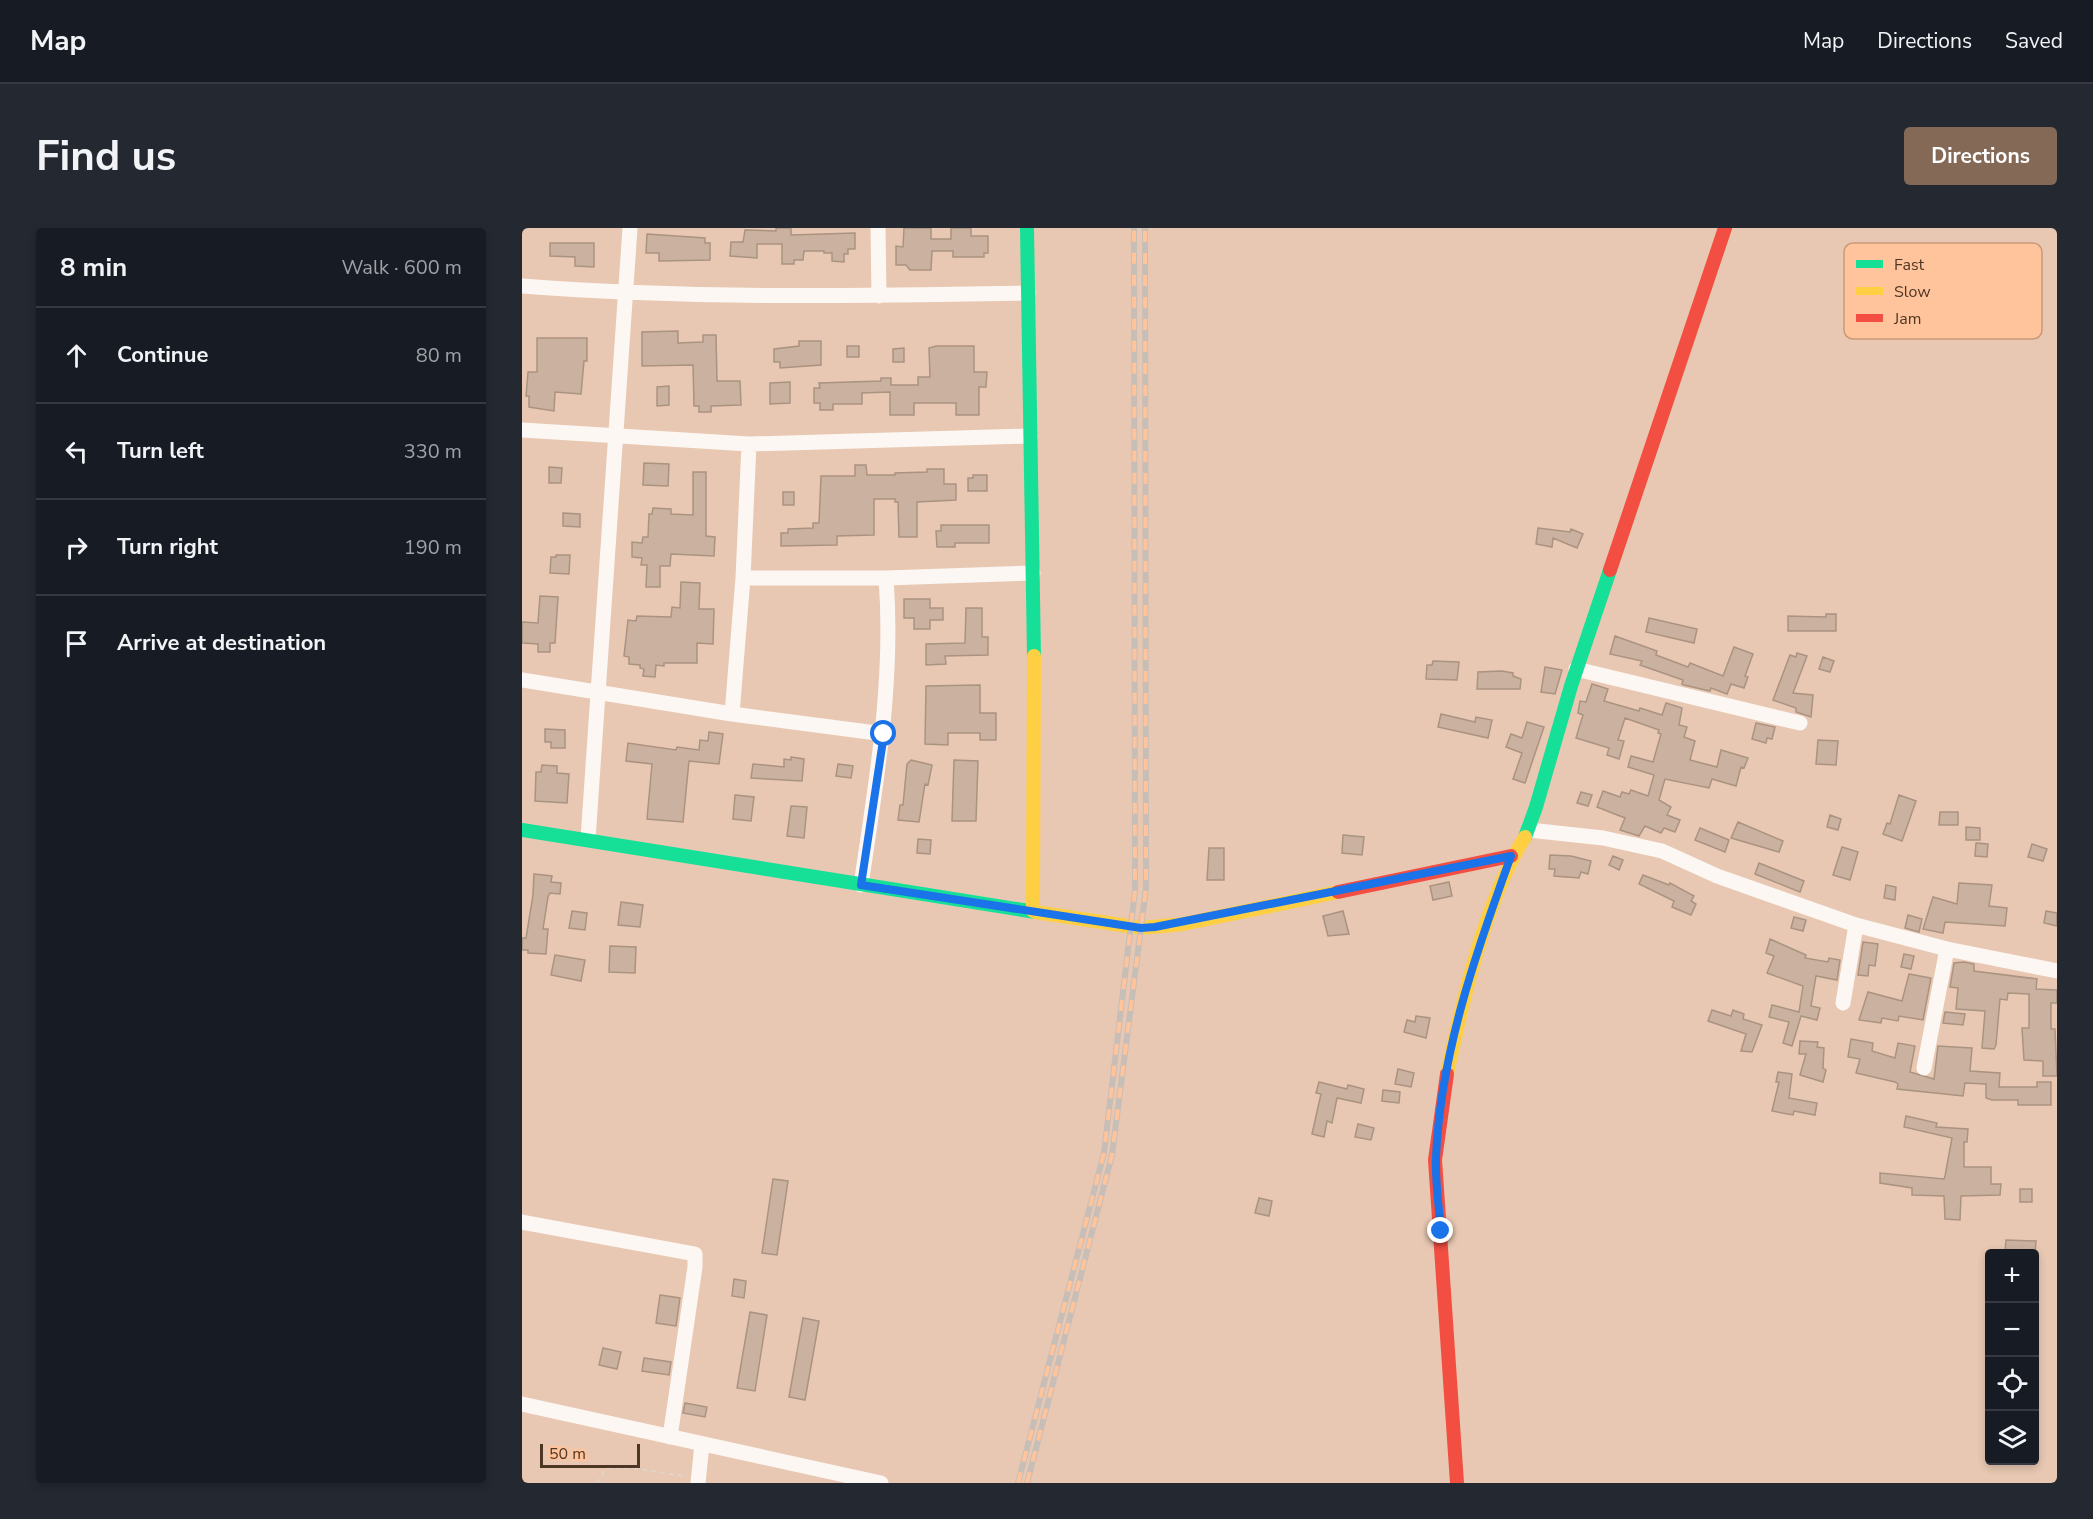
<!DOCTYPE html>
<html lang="en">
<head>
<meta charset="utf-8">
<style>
  :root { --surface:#171b24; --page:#242831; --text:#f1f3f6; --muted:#9ea1a6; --line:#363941; --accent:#846956 }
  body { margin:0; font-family:"Nunito Sans",sans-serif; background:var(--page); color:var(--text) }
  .controls { position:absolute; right:18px; bottom:18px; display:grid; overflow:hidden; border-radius:6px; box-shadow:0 3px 9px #0003 }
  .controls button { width:54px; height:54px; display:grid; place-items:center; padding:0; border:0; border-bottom:2px solid var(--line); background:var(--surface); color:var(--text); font:30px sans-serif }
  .scale { position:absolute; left:18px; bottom:15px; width:100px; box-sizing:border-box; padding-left:6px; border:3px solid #4e3625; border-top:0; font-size:16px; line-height:21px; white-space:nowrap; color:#4e3625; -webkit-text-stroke:4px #ffc49b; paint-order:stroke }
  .stop { position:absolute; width:18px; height:18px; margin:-14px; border:4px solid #1a73e8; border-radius:50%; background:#fff }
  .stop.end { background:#1a73e8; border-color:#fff; box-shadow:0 2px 6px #0008 }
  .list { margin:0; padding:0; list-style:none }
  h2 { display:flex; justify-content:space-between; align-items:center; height:78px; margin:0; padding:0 24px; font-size:26px }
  h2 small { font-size:20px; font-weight:400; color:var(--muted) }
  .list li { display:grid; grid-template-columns:39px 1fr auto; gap:18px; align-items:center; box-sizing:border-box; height:96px; padding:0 24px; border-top:2px solid var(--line) }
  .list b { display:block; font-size:22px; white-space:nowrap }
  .list em { font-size:20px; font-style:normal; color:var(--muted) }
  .icon { flex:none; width:33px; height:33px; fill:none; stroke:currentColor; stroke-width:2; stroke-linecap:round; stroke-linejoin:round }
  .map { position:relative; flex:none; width:1535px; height:1255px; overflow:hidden; border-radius:6px }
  header { display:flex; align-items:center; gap:36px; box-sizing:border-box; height:84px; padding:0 30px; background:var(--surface); border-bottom:2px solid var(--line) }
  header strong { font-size:28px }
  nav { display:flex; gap:33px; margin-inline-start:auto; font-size:21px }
  .intro { display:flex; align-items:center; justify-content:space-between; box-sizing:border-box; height:144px; padding:0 36px }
  h1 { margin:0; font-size:42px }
  .button { padding:15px 27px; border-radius:6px; background:var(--accent); color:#fff; font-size:21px; font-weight:700 }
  main { display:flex; gap:36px; padding:0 36px }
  aside { flex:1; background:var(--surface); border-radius:6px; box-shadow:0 3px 9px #0003 }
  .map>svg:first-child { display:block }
  .building { fill:#cbb1a0; stroke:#ab9381; stroke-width:1.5 }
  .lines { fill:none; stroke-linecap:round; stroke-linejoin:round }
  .path { stroke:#e0d5cd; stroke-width:2; stroke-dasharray:4.5 4.5; stroke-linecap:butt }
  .street { stroke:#fcf7f3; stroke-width:15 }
  .fast { stroke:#16e098; stroke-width:14 }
  .slow { stroke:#ffcf43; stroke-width:14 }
  .jam { stroke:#f24e42; stroke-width:14 }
  .rail-casing { stroke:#c7beb8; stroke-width:6 }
  .rail { stroke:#ffc49b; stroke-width:4; stroke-dasharray:11; stroke-linecap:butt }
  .route { stroke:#1a73e8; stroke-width:8 }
  .key { fill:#ffc49b; stroke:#ca9978; stroke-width:1.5 }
  .key-label { font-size:16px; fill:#4e3625 }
</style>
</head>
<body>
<header>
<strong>Map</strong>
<nav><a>Map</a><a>Directions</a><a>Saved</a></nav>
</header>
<div class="intro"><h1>Find us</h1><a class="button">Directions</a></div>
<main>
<aside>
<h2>8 min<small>Walk · 600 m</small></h2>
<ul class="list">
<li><svg class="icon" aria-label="ahead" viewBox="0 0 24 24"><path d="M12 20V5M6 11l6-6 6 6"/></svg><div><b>Continue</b></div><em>80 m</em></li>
<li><svg class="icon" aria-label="left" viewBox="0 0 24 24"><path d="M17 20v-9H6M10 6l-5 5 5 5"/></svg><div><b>Turn left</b></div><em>330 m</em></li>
<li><svg class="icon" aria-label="right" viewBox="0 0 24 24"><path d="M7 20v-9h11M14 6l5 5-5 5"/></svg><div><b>Turn right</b></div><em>190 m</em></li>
<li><svg class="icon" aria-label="arrive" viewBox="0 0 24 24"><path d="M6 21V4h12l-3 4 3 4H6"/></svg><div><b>Arrive at destination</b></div></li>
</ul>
</aside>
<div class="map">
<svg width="1535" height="1255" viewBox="0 0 1535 1255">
  <rect width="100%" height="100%" fill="#e8c8b2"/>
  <path class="building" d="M254,0H269V7L333,5V21H326V26H322V34L310,33V25H302V23H282L281,32H272V36H260V16H235V30L208,28L209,14H221L223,2L254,3Z
    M382,0H409V11H429V0H449V8H466V25H462V29H431V23H410L409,42H388L384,37H374V18L381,19Z
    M125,6L183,10V15H188V32L137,33V25H124Z
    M28,15H72V39L53,38V29L28,28Z
    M156,103V115L181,114V107H194L195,153H218L219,177L189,178V184H177V178H172L171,137L120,138V104Z
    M15,110H65V133H62L59,166L33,164L32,183L7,179V168H4L6,144H15Z
    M277,113H299V137L258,140V134H252V121L277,118Z
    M325,118H337V129H325Z
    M414,118H452V144H465L464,159H457V187H434V175H392V187H368V164L340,165V176H311V182H298V175H292V160H298L297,155L359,153V150H369V157H396V149H408L407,120Z
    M382,120V134H371V121Z
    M268,154V175L248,176V155Z
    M147,158V177L135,178V159Z
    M122,235L147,236L146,258L121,257Z
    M333,237H344L345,247H373V245L405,244V241H422V256H434V272L395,274V309H377L376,274H373V271H352V307L315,308V317L259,318V305H266V301L291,300V295H297L299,248H333Z
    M27,239L40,240L39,255H27Z
    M171,244H184V308L193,309L192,328L149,326L148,338H138V359H124L125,337H119L120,330L110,329V314L120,315L121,309H126L127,286H130L131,280L149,281V286L171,287Z
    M451,247H465V263H446V250H451Z
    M261,264H272V277H261Z
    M41,285L58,286V299L41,298Z
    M419,297H467V315H433V319H415L414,303H419Z
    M1016,300L1048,304L1049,301L1061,306L1055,320L1031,310L1030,319L1014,316Z
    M34,327H48L47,346L28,345L29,329H34Z
    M159,354L178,355L177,381H192L191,416L175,415V435H142V438L134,437L133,449L121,448L122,441L118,440V437L107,436V429L102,428L106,392L114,393L115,388L149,389L150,379L158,380Z
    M18,368L36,369L33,415H28V424H16V416L0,415V394L16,395Z
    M382,371H408V380H421V392H408V401H392V390H382Z
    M444,380H460V409H466V427L423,428L424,436L404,437V416L443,415Z
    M1304,386H1314V403H1266V388L1304,389Z
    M1127,390L1175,401L1172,415L1124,404Z
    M1093,408L1135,423L1134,427L1166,439L1168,435L1201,448L1212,419L1231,426L1223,448L1226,449L1222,460L1209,456L1205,466L1189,460L1188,463L1162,457L1160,456L1161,452L1118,437L1120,433L1088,426Z
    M1275,425L1285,428L1271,465L1291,467L1289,489L1274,484V480L1251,472L1268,427L1274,429Z
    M1301,429L1312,433L1308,444L1297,441Z
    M911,433L937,434L935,452L904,451L905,437H910Z
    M1023,439L1040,442L1033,466L1019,464Z
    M980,443L991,445V448L999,451L998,461H955L956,444Z
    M1070,456L1086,461L1082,473L1117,483L1118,480L1140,487L1144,475L1160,480L1157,497L1165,499L1162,509L1173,513L1168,532L1195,539L1199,522L1226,530L1222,540L1219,539L1214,558L1190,551L1187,560L1143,551L1137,572L1149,579L1145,587L1158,592L1153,604L1142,600L1139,605L1123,598L1117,608L1098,602L1103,590L1075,579L1081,563L1098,569L1100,564L1107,566L1109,562L1126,568L1132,547L1106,539L1109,528L1131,534L1139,506L1136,505L1137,502L1103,490L1096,512L1102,513L1097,531L1085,527L1087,520L1054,510L1061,487L1056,485L1058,473L1064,474Z
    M458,457V485H474V512H458V505H426V517L403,516L404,458Z
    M919,486L953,494L954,489L970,492L966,510L916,499Z
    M1005,494L1022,499L1003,555L991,551L1000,525L984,519L989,506L1000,510Z
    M1234,495L1253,499L1250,511L1245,510L1244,515L1230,511Z
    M23,501L43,502V520H29V514H23Z
    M187,504L201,506L197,536L167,533L161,594L125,591L130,536L104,533L106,515L154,522L155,519L177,522L178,512L186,513Z
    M1296,512L1316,513L1314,537L1294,536Z
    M269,529L282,531L280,553L229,550L231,536L262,539V531L269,532Z
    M389,532L410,537L406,557L403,556L397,594L376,592L378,577H381L385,536Z
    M432,532L456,533L454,593H430Z
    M316,536L331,538L329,550L314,548Z
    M20,537L35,538V545L47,546L45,575L13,573L14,544H19Z
    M1059,564L1070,567L1066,578L1055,575Z
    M213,567L232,569L229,593L211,591Z
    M1377,567L1394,573L1380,613L1361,606L1365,595L1368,596Z
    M269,578L285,579L282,610L265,608Z
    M1418,584H1436V597H1417Z
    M1308,587L1319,591L1316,602L1305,599Z
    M1216,594L1261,613L1257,624L1209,610Z
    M1444,599L1458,600V612H1444Z
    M1178,600L1207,612L1203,624L1173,612Z
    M821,607L842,609L840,627L820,625Z
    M396,611L409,612L408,626L395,625Z
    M1454,615L1466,616L1465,629L1453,628Z
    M1510,616L1525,621L1521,633L1506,629Z
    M1320,619L1336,624L1328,652L1311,647Z
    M687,620H702V652H685Z
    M1028,627L1049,628L1069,633L1066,646L1059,644L1057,650L1032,648L1033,641H1027Z
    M1091,628L1101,632L1097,642L1087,637Z
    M1237,635L1282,653L1278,664L1233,646Z
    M12,646L30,648L29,654L39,655L38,666L28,665L26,669L21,701H26L24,726L6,725V722H0V710H4L11,667Z
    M1121,647L1147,657L1148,655L1172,668L1169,673L1174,676L1169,687L1150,679L1152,673L1117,656Z
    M927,654L930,668L911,672L908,658Z
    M1437,655L1470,657L1467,678L1485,680L1483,698L1423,694L1421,705L1401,701L1411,669L1435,676Z
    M1364,657L1374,659L1373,672L1362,670Z
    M99,674L121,677L118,699L96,697Z
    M50,683L65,685L63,702L47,700Z
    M821,683L827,706L806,708L801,688Z
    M1524,683L1535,685V698L1522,695Z
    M1386,687L1400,691L1397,704L1383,700Z
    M1272,689L1284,692L1281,703L1269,700Z
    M1248,711L1284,727L1283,730L1306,734L1307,730L1318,732L1315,752L1294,748L1289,778L1298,780L1295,792L1279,788L1270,818L1261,815L1267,794L1247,789L1250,777L1277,784L1281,758L1245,745L1252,728L1244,725Z
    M1341,714L1356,716L1353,738L1347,737L1346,748L1336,747Z
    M88,718L114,719L113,745L87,744Z
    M1382,726L1392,728L1389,741L1379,739Z
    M33,727L63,732L59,753L29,747Z
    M1442,734L1452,736V743L1515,751L1514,761L1535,762V775H1529V801H1533L1535,848H1521V833L1502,832L1500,800H1507V766L1486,765L1485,772L1478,771L1474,817L1472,821L1460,820L1463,783L1434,781L1436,760L1428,759L1432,735Z
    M1387,746L1409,750L1401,792L1377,788L1376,793L1360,790L1359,795L1337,792L1346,764L1380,773Z
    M1190,782L1209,788L1211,782L1222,786L1221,791L1240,797L1230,824L1219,823L1224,806L1186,793Z
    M1423,784L1443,786L1441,797L1421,795Z
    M894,788L908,790L904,810L882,804L885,792L893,794Z
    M1329,811L1351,815L1350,823L1373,830L1376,815L1393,818L1388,844L1412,851L1416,818L1450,820L1448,843L1478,845L1477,859H1515V854H1529V877H1496V872H1470L1464,870V856L1443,855L1441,868L1375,861L1376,856L1373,854L1334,845L1338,831L1326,829Z
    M1278,813L1296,814L1295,819L1302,820L1301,840L1304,842L1301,854L1278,847L1284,826H1277Z
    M876,841L892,845L889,859L873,856Z
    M1256,844L1270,846L1267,870L1295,875L1293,887L1272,883L1271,887L1250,883L1257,854H1254Z
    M797,854L825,861L826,857L842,861L839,875L815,870L810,895L805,893L802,909L790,906L799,866L794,865Z
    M861,862L878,864L877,875L860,873Z
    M1384,888L1415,895L1414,899L1446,901L1445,914H1442V939H1469V956H1479L1478,967L1439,968L1438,992L1423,991L1422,968L1390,967V960L1358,955V945L1422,951L1423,948L1430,910L1382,899Z
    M836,896L852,900L849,912L833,909Z
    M251,951L266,953L255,1027L240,1025Z
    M1498,961H1510V974H1498Z
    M737,970L750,973L747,988L733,985Z
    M1484,1012L1514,1013L1513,1026L1483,1024Z
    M212,1051L224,1053L222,1070L210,1068Z
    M138,1067L158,1070L154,1098L134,1095Z
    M228,1084L245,1087L233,1163L215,1160Z
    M281,1090L297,1093L283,1172L267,1169Z
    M81,1120L99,1124L95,1141L77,1137Z
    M122,1130L149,1134L147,1147L120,1143Z
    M163,1175L185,1179L183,1189L161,1185Z"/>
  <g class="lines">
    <path class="path" d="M75,1255L84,1240H111L162,1248"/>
    <path class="street" d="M356,0L357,68
      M0,58C168,71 337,68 506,65
      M0,202L227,216L508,208
      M221,350H364L511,345
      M1054,441L1278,495
      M0,452L210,486L362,506
      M210,486L221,350L227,216
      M1007,602L1081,610L1140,623L1195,648L1334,697L1425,721L1535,743
      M66,611L108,0
      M339,657C354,555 372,453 364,350
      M1321,775L1334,697
      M1402,840L1425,721
      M0,994L173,1026V1039L148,1209
      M0,1176L359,1255
      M176,1255L180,1216"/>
    <path class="fast" d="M505,0L512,428
      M0,602L513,684
      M1003,609L1014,579L1049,458L1088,342"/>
    <path class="slow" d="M511,683L512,428
      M513,684L619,700L661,696L816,664
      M925,846C940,775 964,670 1003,609"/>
    <path class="jam" d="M1088,342L1203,0
      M816,664L989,628
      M925,846L913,932L935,1255"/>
    <defs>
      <path id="rail" d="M496,1255L582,925L613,663L612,0
        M505,1255L590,927L624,660L623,0"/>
    </defs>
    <use href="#rail" class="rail-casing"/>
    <use href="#rail" class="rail"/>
  </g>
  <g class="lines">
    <path class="route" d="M362,506L339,657L619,700L633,699L989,628C954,724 918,827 914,930C913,954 917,979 919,1003"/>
  </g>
  <rect x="1322" y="15" width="198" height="96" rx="9" class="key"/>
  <rect x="1334" y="32" width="27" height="8" fill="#16e098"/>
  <rect x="1334" y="59" width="27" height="8" fill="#ffcf43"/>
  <rect x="1334" y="86" width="27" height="8" fill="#f24e42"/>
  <g class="key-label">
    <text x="1372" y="42">Fast</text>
    <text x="1372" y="69">Slow</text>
    <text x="1372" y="96">Jam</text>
  </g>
</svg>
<div class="controls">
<button>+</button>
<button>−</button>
<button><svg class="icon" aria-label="locate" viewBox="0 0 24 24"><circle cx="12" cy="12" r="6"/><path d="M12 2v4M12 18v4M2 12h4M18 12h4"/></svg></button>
<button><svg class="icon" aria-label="layers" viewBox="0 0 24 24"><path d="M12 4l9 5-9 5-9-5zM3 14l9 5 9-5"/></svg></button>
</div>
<div class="scale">50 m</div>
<div class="stop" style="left:362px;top:506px"></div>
<div class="stop end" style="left:919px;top:1003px"></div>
</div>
</main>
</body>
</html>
